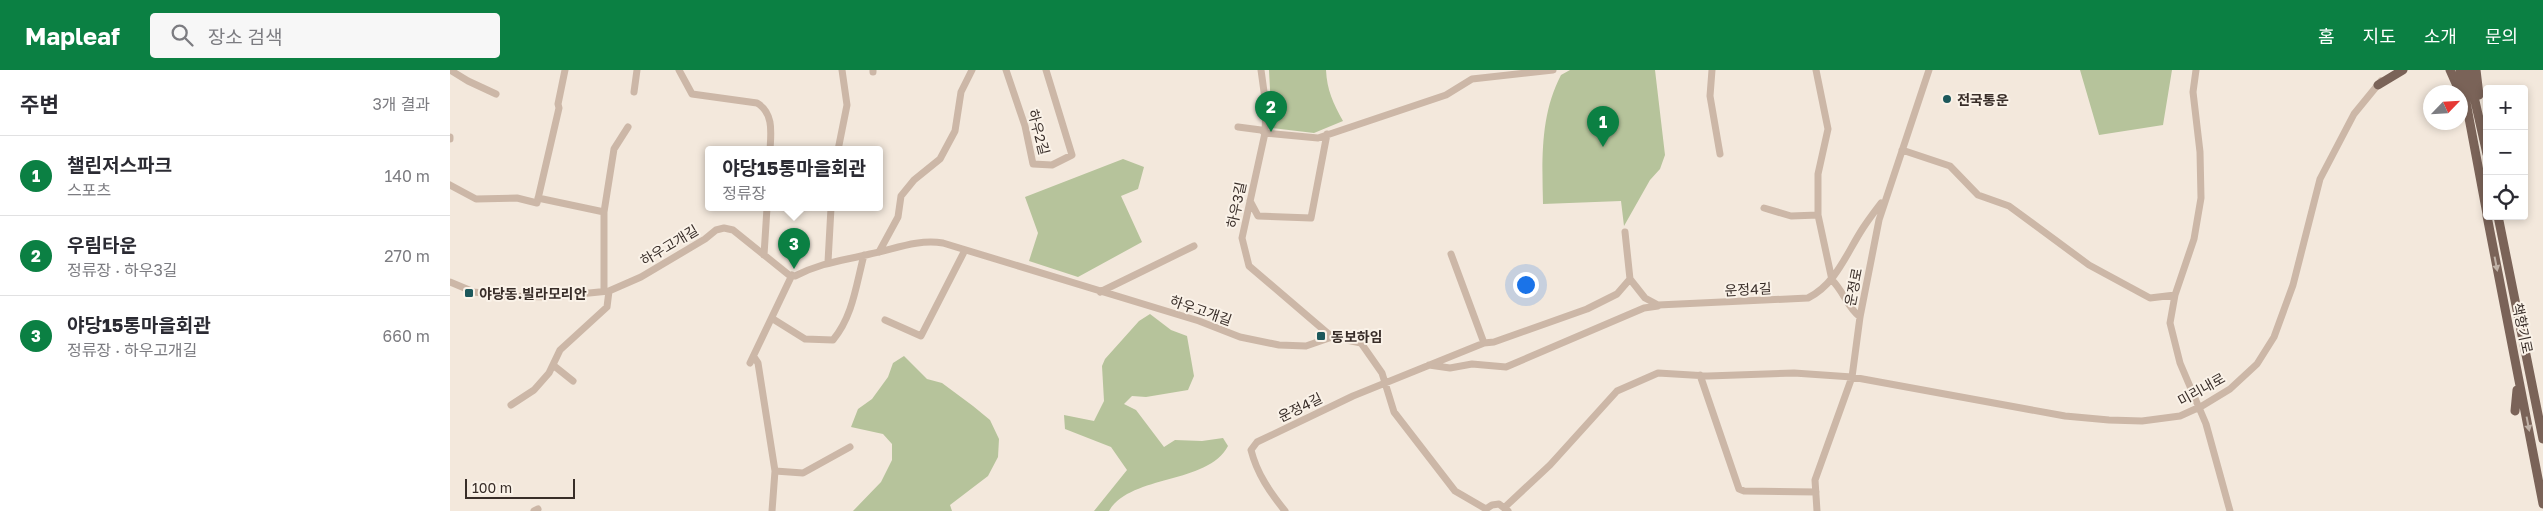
<!DOCTYPE html>
<html lang="ko">
<head>
<meta charset="utf-8">
<style>
  :root { --surface:#fff; --page:#f7f7f7; --text:#2b2b33; --muted:#7c7c81; --line:#e1e1e2; --accent:#0b8043 }
  body { margin:0; font-family:"Golos Text","Noto Sans KR",sans-serif; background:var(--page); color:var(--text) }
  .controls { position:absolute; right:15px; top:15px; display:grid; overflow:hidden; border-radius:5px; box-shadow:0 2px 8px #0003 }
  .controls button { width:45px; height:45px; display:grid; place-items:center; padding:0; border:0; border-bottom:1px solid var(--line); background:var(--surface); color:var(--text); font:25px sans-serif }
  .compass { position:absolute; left:1973px; top:15px; width:45px; height:45px; border-radius:50%; background:var(--surface); box-shadow:0 2px 8px #0003; rotate:65deg }
  .scale { position:absolute; left:15px; bottom:12px; width:110px; box-sizing:border-box; padding-left:5px; border:2px solid #382d28; border-top:0; font-size:14px; line-height:18px; white-space:nowrap; color:#382d28; -webkit-text-stroke:4px #faf2e8; paint-order:stroke }
  .you { position:absolute; left:1075px; top:214px; width:18px; height:18px; margin:-12px; border:4px solid #fff; border-radius:50%; background:#1a73e8; box-shadow:0 0 0 8px #1a73e833 }
  .badge { display:grid; place-items:center; width:32px; height:32px; border-radius:50%; background:var(--accent); color:#fff; font-size:16px; font-weight:700 }
  .pin { position:absolute; translate:-50% -41px; filter:drop-shadow(0 1px 2px #0008) }
  .pin::after { content:''; position:absolute; top:26px; width:18px; height:15px; background:inherit; clip-path:polygon(0 0,100% 0,50% 100%) }
  .popup { position:absolute; left:255px; top:76px; width:178px; height:65px; box-sizing:border-box; display:grid; place-content:center; border-radius:5px; background:var(--surface); filter:drop-shadow(0 1px 4px #0005); font-size:16px; white-space:nowrap; color:var(--muted) }
  .popup b { font-size:19px; color:var(--text) }
  .popup::after { content:''; position:absolute; left:50%; top:100%; margin-left:-10px; border:10px solid transparent; border-top-color:var(--surface) }
  .list { margin:0; padding:0; list-style:none }
  h2 { display:flex; justify-content:space-between; align-items:center; height:65px; margin:0; padding:0 20px; font-size:21px }
  h2 small { font-size:16px; font-weight:400; color:var(--muted) }
  .list li { display:grid; grid-template-columns:32px 1fr auto; gap:15px; align-items:center; box-sizing:border-box; height:80px; padding:0 20px; border-top:1px solid var(--line) }
  .list b { display:block; font-size:19px; white-space:nowrap }
  .list p { margin:0; font-size:16px; white-space:nowrap; color:var(--muted) }
  .list em { font-size:16px; font-style:normal; color:var(--muted) }
  .icon { flex:none; width:28px; height:28px; fill:none; stroke:currentColor; stroke-width:2; stroke-linecap:round; stroke-linejoin:round }
  .map { position:relative; flex:none; width:2093px; height:441px; overflow:hidden }
  header { display:flex; align-items:center; gap:30px; box-sizing:border-box; height:70px; padding:0 25px; background:var(--accent); color:#fff }
  header strong { font-size:24px }
  nav { display:flex; gap:28px; margin-inline-start:auto; font-size:18px }
  .search { width:350px; height:45px; background:var(--page); display:flex; align-items:center; gap:12px; box-sizing:border-box; padding:0 18px; border-radius:5px; color:var(--muted); font-size:19px }
  main { display:flex }
  aside { flex:1; background:var(--surface) }
  .map>svg:first-child { display:block }
  .green { fill:#b6c39b }
  .lines { fill:none; stroke-linecap:round; stroke-linejoin:round }
  .minor { stroke:#ccb7a7; stroke-width:7 }
  .major { stroke:#7a6358; stroke-width:9 }
  .oneway { fill:#c0b2a7 }
  .poi-dot { fill:#1c585b; stroke:#faf2e8; stroke-width:2 }
  .labels { text-anchor:middle; dominant-baseline:central; stroke-width:4; stroke-linejoin:round; paint-order:stroke }
  .poi-label { font-size:14px; font-weight:bold; fill:#382d28; stroke:#faf2e8; text-anchor:start }
  .street-label { font-size:14px; fill:#382d28; stroke:#faf2e8 }
</style>
</head>
<body>
<header>
<strong>Mapleaf</strong>
<div class="search"><svg class="icon" aria-label="search" viewBox="0 0 24 24"><circle cx="10" cy="10" r="6"/><path d="M15 15l6 6"/></svg>장소 검색</div>
<nav><a>홈</a><a>지도</a><a>소개</a><a>문의</a></nav>
</header>
<main>
<aside>
<h2>주변<small>3개 결과</small></h2>
<ul class="list">
<li><span class="badge">1</span><div><b>챌린저스파크</b><p>스포츠</p></div><em>140 m</em></li>
<li><span class="badge">2</span><div><b>우림타운</b><p>정류장 · 하우3길</p></div><em>270 m</em></li>
<li><span class="badge">3</span><div><b>야당15통마을회관</b><p>정류장 · 하우고개길</p></div><em>660 m</em></li>
</ul>
</aside>
<div class="map">
<svg width="2093" height="441" viewBox="0 0 2093 441">
  <rect width="100%" height="100%" fill="#f3e8dc"/>
  <path class="green" d="M819,0H876C877,20 883,33 893,51L864,63L822,58Z
    M1120,0H1205L1215,85L1210,99L1200,110L1174,156L1171,131L1093,134C1092,90 1090,45 1111,5Z
    M1630,0H1722L1713,55L1649,65Z
    M673,89L694,97L688,119L671,126L692,172L628,207L579,191L588,163L575,127Z
    M700,244L721,260L737,266L744,306L738,320L696,327L682,326L674,334L686,340L714,377L725,370L752,371L773,368L778,376C757,415 681,404 659,441H644L677,400L661,377L615,359L614,345L644,351L654,331L652,296L655,289L689,251Z
    M454,286L477,309L492,313L523,336L540,350L549,369L548,387L538,406L500,435L502,441H403L431,412L442,390V374L433,364L401,357L408,339L422,329L438,307L443,293Z"/>
  <g class="lines">
    <path class="minor" d="M0,0L18,11L46,24
      M229,0L242,24L307,33C324,43 321,63 320,80
      M556,0L575,56L583,94L602,95L622,85L596,0
      M811,0L816,36L815,63L792,168L799,196L882,267
      M1262,0L1260,26L1270,84
      M1366,0L1378,59L1368,104V145
      M1746,0L1743,22L1750,82L1751,128L1744,169L1725,225L1720,253L1730,293L1756,354L1780,441
      M423,2V0
      M184,22L187,0
      M788,57L811,60L815,63L868,68L996,25L1022,9L1103,0
      M0,67V69
      M388,80L397,35L392,0
      M1452,80L1500,96L1528,125L1559,136L1639,195L1700,228L1725,225
      M0,115L26,129L67,128L87,133L109,38L108,34L115,0
      M88,128L154,142V221
      M800,131L808,146L861,148L877,64
      M1314,138L1341,146L1368,145L1382,210C1394,222 1397,237 1410,247
      M154,142L164,79L178,57
      M429,182L448,147L451,126L464,110L490,89L505,61L511,22L522,0
      M1001,184L1034,273
      M314,185L317,138
      M378,192L381,138
      M1180,209L1195,228L1208,235L1358,228C1386,214 1396,184 1413,158C1418,150 1425,141 1431,133
      M0,212L24,222L54,226L100,227L159,221L191,207L255,169L266,160L274,158L283,160L339,205L345,206C373,192 391,191 420,184C445,179 467,169 493,173L749,251L790,267L829,275L856,276L882,267L911,273L932,303L944,342L1005,421L1036,439
      M650,222L744,176
      M323,249L355,269L383,270C403,246 406,215 414,185
      M435,250L471,266L515,180
      M304,287L308,293L325,401L322,441
      M300,293L342,205
      M103,295L123,311
      M979,295L1000,298L1022,294L1056,297L1194,238L1208,236
      M1250,305L1289,419L1294,421L1366,422
      M61,335L84,320L99,303L110,280L157,237L159,221
      M325,401L353,403L400,377
      M1055,437L1100,395L1167,321L1208,303L1258,306L1344,303L1402,307L1615,346L1659,350L1692,351L1730,346L1752,336L1780,319L1807,294L1824,267L1843,215L1870,109L1904,44L1931,11
      M1036,439L1042,435L1049,434L1058,441
      M84,441L88,439
      M835,441C820,422 807,404 801,380L807,372L903,326L1034,273L1044,272L1137,239L1167,224L1180,209L1175,162
      M1367,441L1365,410L1402,307L1410,247L1429,150L1479,0"/>
    <path class="major" d="M2000,0L2008,18
      M2010,0L2037,144
      M2018,0L2037,84
      M2026,0L2029,25
      M1928,15L1953,0
      M2037,146L2093,434
      M2048,146L2093,369
      M2065,341L2067,320"/>
  </g>
  <defs><path id="oneway-solid" d="M-6-.8H1V-3.2L6.5 0L1 3.2V.8H-6Z" transform="scale(1.25)"/></defs>
  <g class="oneway">
    <use href="#oneway-solid" transform="translate(2046 194) rotate(79)"/>
    <use href="#oneway-solid" transform="translate(2078 354) rotate(79)"/>
  </g>
  <g class="poi-dot">
    <circle cx="1497" cy="29" r="5"/>
    <rect x="14" y="218" width="10" height="10" rx="2.5"/>
    <rect x="866" y="261" width="10" height="10" rx="2.5"/>
  </g>
  <g class="labels">
    <g class="poi-label">
      <text x="1507" y="29">전국통운</text>
      <text x="29" y="223">야당동.빌라모리안</text>
      <text x="881" y="266">동보하임</text>
    </g>
    <g class="street-label">
      <text transform="translate(589 62) rotate(75)">하우2길</text>
      <text transform="translate(786 135) rotate(-78)">하우3길</text>
      <text transform="translate(219 175) rotate(-31)">하우고개길</text>
      <text transform="translate(1403 217) rotate(-79)">운정로</text>
      <text transform="translate(1298 219) rotate(-3)">운정4길</text>
      <text transform="translate(751 240) rotate(19)">하우고개길</text>
      <text transform="translate(2073 258) rotate(78)">책향기로</text>
      <text transform="translate(1751 319) rotate(-29)">미리내로</text>
      <text transform="translate(850 337) rotate(-26)">운정4길</text>
    </g>
  </g>
</svg>
<div class="controls">
<button>+</button>
<button>−</button>
<button><svg class="icon" aria-label="locate" viewBox="0 0 24 24"><circle cx="12" cy="12" r="6"/><path d="M12 2v4M12 18v4M2 12h4M18 12h4"/></svg></button>
</div>
<svg class="compass" viewBox="-18 -18 36 36"><path d="M0-13l5 13h-10z" fill="#e53935"/><path d="M0 13l5-13h-10z" fill="#7c7c81"/></svg>
<div class="scale">100 m</div>
<div class="you"></div>
<div class="pin badge" style="left:1153px;top:77px">1</div>
<div class="pin badge" style="left:821px;top:62px">2</div>
<div class="pin badge" style="left:344px;top:199px">3</div>
<div class="popup"><b>야당15통마을회관</b>정류장</div>
</div>
</main>
</body>
</html>
